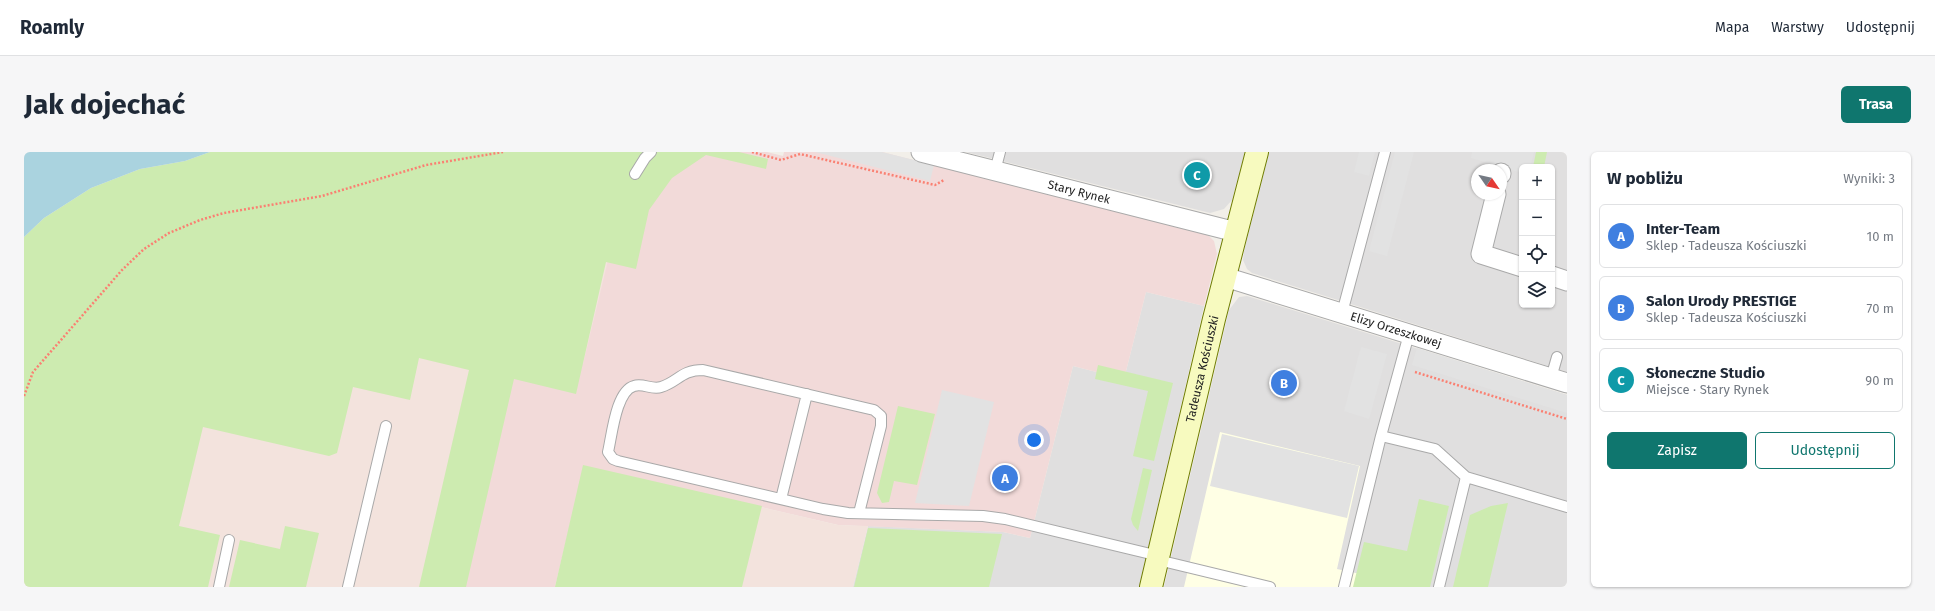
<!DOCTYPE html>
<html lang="pl">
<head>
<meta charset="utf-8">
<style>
  :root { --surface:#fff; --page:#f6f6f7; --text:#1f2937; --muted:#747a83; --line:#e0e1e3; --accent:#0f766e }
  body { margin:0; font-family:"Fira Sans",sans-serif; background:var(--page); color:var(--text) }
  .controls { position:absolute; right:12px; top:12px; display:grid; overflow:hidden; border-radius:6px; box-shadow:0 1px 3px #0004 }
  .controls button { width:36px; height:36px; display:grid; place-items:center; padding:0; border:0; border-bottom:1px solid var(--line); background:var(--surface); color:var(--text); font:20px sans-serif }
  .compass { position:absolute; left:1447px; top:12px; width:36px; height:36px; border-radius:50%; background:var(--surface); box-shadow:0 1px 3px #0004; rotate:124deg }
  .you { position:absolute; left:1010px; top:288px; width:14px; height:14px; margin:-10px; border:3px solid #fff; border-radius:50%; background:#1a73e8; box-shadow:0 0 0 6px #1a73e833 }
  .badge { display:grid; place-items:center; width:26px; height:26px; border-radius:50%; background:var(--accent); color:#fff; font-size:13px; font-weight:700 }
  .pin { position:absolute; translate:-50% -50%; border:2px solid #fff; box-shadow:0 1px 4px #0006 }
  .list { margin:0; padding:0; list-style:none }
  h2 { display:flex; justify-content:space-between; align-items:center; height:52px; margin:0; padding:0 16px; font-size:17px }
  h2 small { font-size:13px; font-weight:400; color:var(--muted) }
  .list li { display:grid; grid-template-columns:26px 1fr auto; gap:12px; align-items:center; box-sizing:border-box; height:64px; margin:0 8px 8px; padding:0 8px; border:1px solid var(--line); border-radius:6px }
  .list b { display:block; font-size:15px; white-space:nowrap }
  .list p { margin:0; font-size:13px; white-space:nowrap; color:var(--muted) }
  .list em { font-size:13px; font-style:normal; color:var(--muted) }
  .actions { display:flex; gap:8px; padding:12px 16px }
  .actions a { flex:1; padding:9px 0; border:1px solid var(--accent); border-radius:6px; text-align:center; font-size:14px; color:var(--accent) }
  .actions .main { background:var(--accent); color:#fff }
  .icon { flex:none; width:22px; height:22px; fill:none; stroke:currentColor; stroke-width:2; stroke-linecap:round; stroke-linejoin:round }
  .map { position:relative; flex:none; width:1543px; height:435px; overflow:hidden; border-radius:6px }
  header { display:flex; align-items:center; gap:24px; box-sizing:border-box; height:56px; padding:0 20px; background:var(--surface); border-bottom:1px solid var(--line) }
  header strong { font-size:19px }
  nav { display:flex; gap:22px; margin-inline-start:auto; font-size:14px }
  .intro { display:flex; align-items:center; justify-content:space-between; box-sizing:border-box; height:96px; padding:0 24px }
  h1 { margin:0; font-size:28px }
  .button { padding:10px 18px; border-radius:6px; background:var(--accent); color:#fff; font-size:14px; font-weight:700 }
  main { display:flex; gap:24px; padding:0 24px }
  aside { flex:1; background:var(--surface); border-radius:6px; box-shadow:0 1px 3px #0004 }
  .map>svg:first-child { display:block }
  .residential { fill:#e0dfdf; fill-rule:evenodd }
  .commercial { fill:#f2dad9 }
  .education { fill:#ffffe5 }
  .military { fill:#f3e3dd }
  .grass { fill:#cdebb0 }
  .parking { fill:#e2e2e2 }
  .water { fill:#aad3df }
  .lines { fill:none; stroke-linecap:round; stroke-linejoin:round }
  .lane-casing { stroke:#a9a9a9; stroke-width:12 }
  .street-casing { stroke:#a9a9a9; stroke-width:21 }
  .secondary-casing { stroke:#707d05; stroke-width:24 }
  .path { stroke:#fa8072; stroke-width:2.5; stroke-dasharray:2 2; stroke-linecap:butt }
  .lane { stroke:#fff; stroke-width:10 }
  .street { stroke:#fff; stroke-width:19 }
  .secondary { stroke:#f7fabf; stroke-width:22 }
  .labels { text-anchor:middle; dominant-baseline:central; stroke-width:4; stroke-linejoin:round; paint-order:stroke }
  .street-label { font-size:12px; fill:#222; stroke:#fff }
</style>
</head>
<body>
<header>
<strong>Roamly</strong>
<nav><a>Mapa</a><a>Warstwy</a><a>Udostępnij</a></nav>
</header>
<div class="intro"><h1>Jak dojechać</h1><a class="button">Trasa</a></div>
<main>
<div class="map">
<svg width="1543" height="435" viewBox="0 0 1543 435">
  <rect width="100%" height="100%" fill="#f2efe9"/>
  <path class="residential" d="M942,0H1221L1208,48L1200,57L1186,61Z
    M1245,0H1543V220L1228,121L1223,117L1219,108L1220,99ZM1498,15H1528V153H1498ZM1453,18H1477V42H1453Z
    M1122,140L1180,154L1115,435H829L844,374L979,380L1006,386L1049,214L1100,227Z
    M1223,144L1543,243V435H1140L1205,158L1215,145Z"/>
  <path class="commercial" d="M610,0H743L759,4L760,0H858L1180,82L1185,84L1190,89L1193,102L1180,154L1122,140L1100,227L1049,214L1006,386L979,380L814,373L560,314L531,435H423L479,193Z"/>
  <path class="education" d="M1196,280L1336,314L1313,417L1397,435H1160Z"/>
  <path class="military" d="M597,55L559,212L479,193L423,435H0V307Z
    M560,314L814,373L844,374L829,435H531Z"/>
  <path class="grass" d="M186,0H715L744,7L742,17L682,3L648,26L625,58L612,117L582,110L552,242L490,227L442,435H395L445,218L395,206L386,248L329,235L313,301L305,304L179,275L155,374L196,383L184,435H0V85L20,66L67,36L116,17L161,9Z
    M1512,0H1523L1520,15H1509Z
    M1074,213L1149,231L1130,309L1109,304L1124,239L1071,227Z
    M874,254L911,262L893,333L870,329L865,350L858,351L853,341Z
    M559,313L738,354L718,435H531Z
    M1119,316L1128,318L1114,379L1109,373L1107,367Z
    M1395,347L1425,354L1406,435H1329L1340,390L1383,399Z
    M1484,351L1464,435H1429L1446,363L1467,354Z
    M261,374L295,381L282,435H205L216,388L256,397Z
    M844,376L978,382L965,435H830Z"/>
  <path class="parking" d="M791,0H858L910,13L906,29Z
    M1335,0H1351L1345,24L1330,20Z
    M1371,0H1390L1363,104L1345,99Z
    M1448,0H1510L1506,15H1498V21L1447,6Z
    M1337,195L1363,202L1345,267L1320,259Z
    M1393,196L1543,243V261L1388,213Z
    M918,238L970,250L945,354L891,351Z
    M1198,282L1335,314L1323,366L1186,334Z"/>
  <path class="water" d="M0,0H186L161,9L116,17L67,36L20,66L0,85Z"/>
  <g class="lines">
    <defs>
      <path id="lane" d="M971,19L976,0
        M611,22L621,6L627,0
        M1318,161L1361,0
        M1385,182L1357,284L1411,297L1442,325L1543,355
        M1527,226L1533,205
        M757,347L783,242
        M835,361L857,274V264L850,258L679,218C657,218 654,230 637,235C628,238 619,231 610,234C592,239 588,283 584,300L589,307L594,309L799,357L824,361L959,364L981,367L1135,404
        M1134,408L1246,435
        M195,435L205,388
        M324,435L362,274
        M1320,435L1357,284
        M1415,435L1442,325"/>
      <g id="street">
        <path id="s1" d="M897,0L1212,80"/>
        <path d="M1477,22V21"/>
        <path d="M1472,42L1457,102L1498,115"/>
        <path d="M1528,124L1543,129"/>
        <path id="s2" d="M1201,125L1543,231"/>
      </g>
      <g id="secondary">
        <path id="s3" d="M1127,435L1190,167L1233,0"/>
      </g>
    </defs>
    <use href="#lane" class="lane-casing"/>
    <use href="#street" class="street-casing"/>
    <use href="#secondary" class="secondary-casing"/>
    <path class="path" d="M728,0L757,8L776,2L911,33L920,28
      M1391,220L1543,267
      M0,244L9,220L98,118L120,97L145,81L176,68L200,61L298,44L402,13L479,0"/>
    <use href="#lane" class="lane"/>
    <use href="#street" class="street"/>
    <use href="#secondary" class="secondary"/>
  </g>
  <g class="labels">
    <g class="street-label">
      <text stroke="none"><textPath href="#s1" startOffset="163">Stary Rynek</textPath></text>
      <text stroke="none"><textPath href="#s2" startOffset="179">Elizy Orzeszkowej</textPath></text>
      <text stroke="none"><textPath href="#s3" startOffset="224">Tadeusza Kościuszki</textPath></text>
    </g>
  </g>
</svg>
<div class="controls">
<button>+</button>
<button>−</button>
<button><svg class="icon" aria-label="locate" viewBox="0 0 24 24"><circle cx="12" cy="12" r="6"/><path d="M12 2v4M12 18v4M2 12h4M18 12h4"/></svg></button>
<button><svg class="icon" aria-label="layers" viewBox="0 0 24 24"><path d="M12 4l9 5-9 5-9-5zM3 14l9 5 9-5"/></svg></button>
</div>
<svg class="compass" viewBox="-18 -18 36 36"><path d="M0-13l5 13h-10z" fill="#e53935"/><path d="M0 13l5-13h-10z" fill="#747a83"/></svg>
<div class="you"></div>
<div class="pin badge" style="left:981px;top:326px;background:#3f7fe0">A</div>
<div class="pin badge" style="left:1260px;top:231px;background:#3f7fe0">B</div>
<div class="pin badge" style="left:1173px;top:23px;background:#0f9aa8">C</div>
</div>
<aside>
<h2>W pobliżu<small>Wyniki: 3</small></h2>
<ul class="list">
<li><span class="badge" style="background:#3f7fe0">A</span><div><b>Inter-Team</b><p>Sklep · Tadeusza Kościuszki</p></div><em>10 m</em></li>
<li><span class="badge" style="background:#3f7fe0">B</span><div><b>Salon Urody PRESTIGE</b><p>Sklep · Tadeusza Kościuszki</p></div><em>70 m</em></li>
<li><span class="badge" style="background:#0f9aa8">C</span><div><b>Słoneczne Studio</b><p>Miejsce · Stary Rynek</p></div><em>90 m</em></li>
</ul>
<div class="actions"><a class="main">Zapisz</a><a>Udostępnij</a></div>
</aside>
</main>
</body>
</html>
